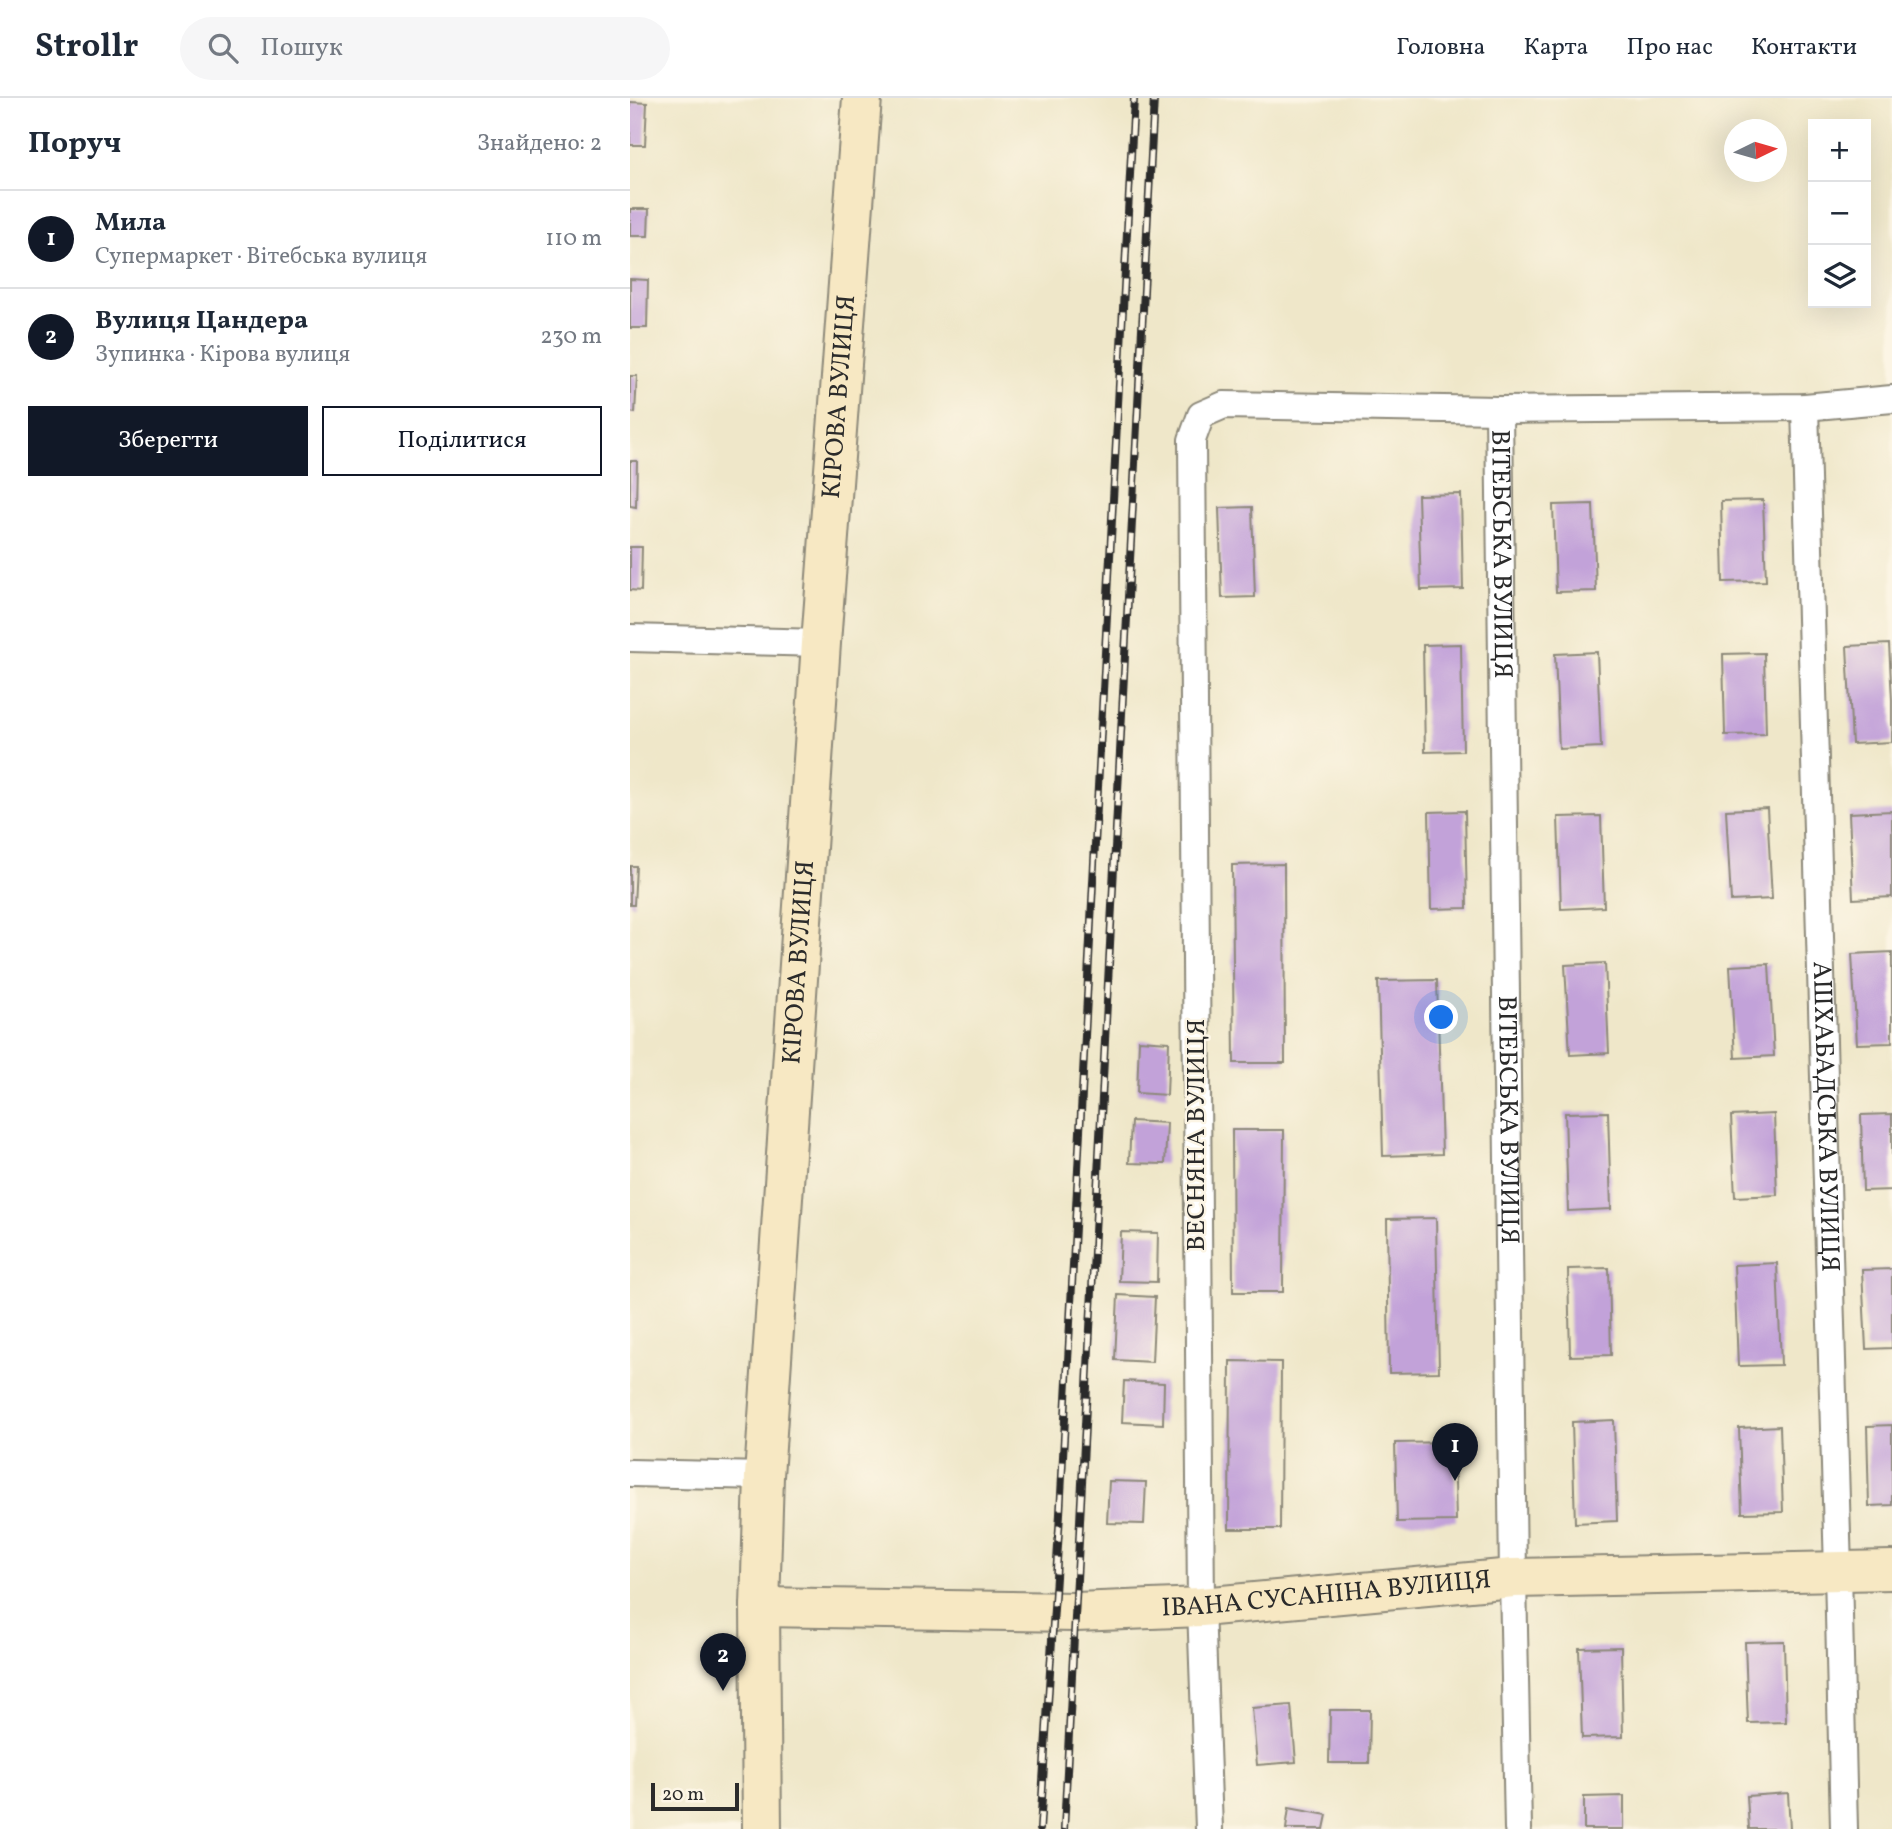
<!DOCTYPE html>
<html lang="uk">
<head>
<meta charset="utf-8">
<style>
  :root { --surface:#fff; --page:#f6f6f7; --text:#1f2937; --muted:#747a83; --line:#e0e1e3; --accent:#111827 }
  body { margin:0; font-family:Vollkorn,serif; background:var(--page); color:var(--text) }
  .controls { position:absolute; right:21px; top:21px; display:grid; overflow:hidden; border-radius:0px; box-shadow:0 7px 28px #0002 }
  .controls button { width:63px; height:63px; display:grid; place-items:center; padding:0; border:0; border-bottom:2px solid var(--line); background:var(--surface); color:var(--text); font:35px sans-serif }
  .compass { position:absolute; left:1094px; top:21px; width:63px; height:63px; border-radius:50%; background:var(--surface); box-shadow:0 7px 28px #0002; rotate:85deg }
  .scale { position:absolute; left:21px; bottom:18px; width:88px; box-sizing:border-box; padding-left:7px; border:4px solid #2b2b2b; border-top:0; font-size:19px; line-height:24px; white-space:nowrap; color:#2b2b2b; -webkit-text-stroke:5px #fcf5e5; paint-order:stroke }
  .you { position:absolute; left:812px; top:920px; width:24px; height:24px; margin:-18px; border:5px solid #fff; border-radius:50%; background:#1a73e8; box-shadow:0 0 0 10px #1a73e833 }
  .badge { display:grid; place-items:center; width:46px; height:46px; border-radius:50%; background:var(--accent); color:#fff; font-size:23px; font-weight:700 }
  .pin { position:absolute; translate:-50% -58px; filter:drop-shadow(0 2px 4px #0008) }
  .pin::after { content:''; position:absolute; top:37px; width:24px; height:21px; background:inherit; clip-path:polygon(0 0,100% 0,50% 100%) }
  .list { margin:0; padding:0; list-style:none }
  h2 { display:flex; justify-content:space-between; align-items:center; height:91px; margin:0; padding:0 28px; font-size:30px }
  h2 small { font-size:23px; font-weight:400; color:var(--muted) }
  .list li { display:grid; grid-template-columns:46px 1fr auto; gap:21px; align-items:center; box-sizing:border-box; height:98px; padding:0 28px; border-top:2px solid var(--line) }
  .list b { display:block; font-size:26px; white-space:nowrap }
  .list p { margin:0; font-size:23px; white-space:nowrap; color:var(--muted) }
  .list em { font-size:23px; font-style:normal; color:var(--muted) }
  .actions { display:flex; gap:14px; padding:21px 28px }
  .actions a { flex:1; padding:16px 0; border:2px solid var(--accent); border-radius:0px; text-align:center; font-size:24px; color:var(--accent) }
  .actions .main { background:var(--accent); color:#fff }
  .icon { flex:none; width:38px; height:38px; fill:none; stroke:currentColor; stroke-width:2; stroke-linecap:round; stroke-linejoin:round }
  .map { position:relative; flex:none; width:1262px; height:1731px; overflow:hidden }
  header { display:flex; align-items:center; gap:42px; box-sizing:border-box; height:98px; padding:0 35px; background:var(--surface); border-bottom:2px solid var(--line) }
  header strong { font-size:33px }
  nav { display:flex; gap:38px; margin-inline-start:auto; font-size:24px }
  .search { width:490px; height:63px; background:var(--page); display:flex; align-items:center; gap:18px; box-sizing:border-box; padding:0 24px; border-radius:38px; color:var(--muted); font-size:26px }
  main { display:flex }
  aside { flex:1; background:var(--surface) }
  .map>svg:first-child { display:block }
  .building { fill:#c2a2d9 }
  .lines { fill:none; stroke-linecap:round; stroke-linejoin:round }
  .street-casing { stroke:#8d897a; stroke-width:30 }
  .secondary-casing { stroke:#8d897a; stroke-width:42 }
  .street { stroke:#fff; stroke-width:26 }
  .secondary { stroke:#f7e8c3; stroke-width:38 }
  .rail-casing { stroke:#2b2b2b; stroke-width:8 }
  .rail { stroke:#fcf5e5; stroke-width:5; stroke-dasharray:16; stroke-linecap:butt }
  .labels { text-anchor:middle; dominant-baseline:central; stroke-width:5; stroke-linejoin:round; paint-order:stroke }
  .street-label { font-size:26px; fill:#2b2b2b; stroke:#fcf5e5 }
</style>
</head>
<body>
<header>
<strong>Strollr</strong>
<div class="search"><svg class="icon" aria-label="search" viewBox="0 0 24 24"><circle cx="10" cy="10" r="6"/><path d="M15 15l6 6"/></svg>Пошук</div>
<nav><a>Головна</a><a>Карта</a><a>Про нас</a><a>Контакти</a></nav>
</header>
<main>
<aside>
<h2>Поруч<small>Знайдено: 2</small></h2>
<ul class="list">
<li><span class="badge">1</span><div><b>Мила</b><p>Супермаркет · Вітебська вулиця</p></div><em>110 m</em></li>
<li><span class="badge">2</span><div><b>Вулиця Цандера</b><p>Зупинка · Кірова вулиця</p></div><em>230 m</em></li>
</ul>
<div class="actions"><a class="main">Зберегти</a><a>Поділитися</a></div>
</aside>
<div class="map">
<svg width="1262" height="1731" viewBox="0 0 1262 1731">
  <rect width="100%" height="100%" fill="#fcf5e5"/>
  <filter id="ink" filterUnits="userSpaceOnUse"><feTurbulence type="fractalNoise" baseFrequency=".0143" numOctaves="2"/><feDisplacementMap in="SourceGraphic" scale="14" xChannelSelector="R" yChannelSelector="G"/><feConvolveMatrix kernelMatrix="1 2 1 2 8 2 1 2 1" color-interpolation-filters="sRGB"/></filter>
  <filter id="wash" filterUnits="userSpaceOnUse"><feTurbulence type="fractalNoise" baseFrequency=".00686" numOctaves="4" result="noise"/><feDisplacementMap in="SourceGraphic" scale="28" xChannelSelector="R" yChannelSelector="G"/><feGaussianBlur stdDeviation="1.57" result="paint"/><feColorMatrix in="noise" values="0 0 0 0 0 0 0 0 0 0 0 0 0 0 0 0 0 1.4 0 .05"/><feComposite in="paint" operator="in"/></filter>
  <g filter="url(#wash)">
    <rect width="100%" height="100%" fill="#efe7c9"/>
    <g id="blocks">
      <path class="building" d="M0,4L17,5L15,47H0Z
        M0,111H19L18,138H0Z
        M0,181L18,182L17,230H0Z
        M0,278H7L5,315L0,314Z
        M0,363H7L6,409L0,408Z
        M831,396L833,491L791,492L788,397Z
        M1133,402L1136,483L1093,484L1091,403Z
        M963,406L966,493L926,494L923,407Z
        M622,409L625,499L592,500L589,410Z
        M0,449H12L11,493L0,492Z
        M831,546L833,653L795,654L793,547Z
        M1259,546L1262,602V644L1222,646L1217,548Z
        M967,554L971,649L929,651L925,556Z
        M1134,555L1136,636L1095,637L1093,556Z
        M1137,710L1142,801L1101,803L1096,712Z
        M835,713L837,810L801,811L799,714Z
        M1262,713V799L1223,801L1219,715Z
        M971,718L974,809L931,811L928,719Z
        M654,766L655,965H604L602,767Z
        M0,768H6L4,807H0Z
        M1262,854V945L1227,946L1222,856Z
        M975,865L979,955L940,957L935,867Z
        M1139,866L1144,958L1105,960L1100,868Z
        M807,882L812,1056L753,1058L748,883Z
        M509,942L539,944L537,997L507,995Z
        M978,1014L981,1111L938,1113L935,1015Z
        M1144,1016L1147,1097L1105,1099L1101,1018Z
        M1262,1016V1092L1233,1093L1231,1017Z
        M501,1023L537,1025L535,1066L499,1065Z
        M602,1032H654L653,1194H603Z
        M806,1120L809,1274L759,1275L757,1121Z
        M491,1134L528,1135L527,1184L489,1183Z
        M1147,1165L1151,1267L1108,1268L1104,1167Z
        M979,1170L981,1257L940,1258L938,1171Z
        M1262,1171V1250L1236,1251L1232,1172Z
        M488,1197L525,1199L522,1264L485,1262Z
        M600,1263L651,1264L650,1431H599Z
        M494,1283L534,1285L533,1326L492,1324Z
        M984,1322L987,1423L945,1425L942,1324Z
        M1262,1327V1407L1239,1408L1237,1328Z
        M1150,1328L1153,1414L1112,1415L1109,1330Z
        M824,1344L826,1423L767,1424L765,1345Z
        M479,1383L516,1384L514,1426L477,1425Z
        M1154,1543L1156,1624L1118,1625L1115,1544Z
        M991,1549L993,1639L952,1640L949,1550Z
        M661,1607L666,1664L627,1667L622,1610Z
        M700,1612H740L739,1665H699Z
        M1158,1695L1160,1731H1119L1117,1698Z
        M994,1698V1731H954V1699Z
        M659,1710L697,1717L694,1731H656Z"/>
    </g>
  </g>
  <g filter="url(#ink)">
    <use href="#blocks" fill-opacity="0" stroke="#8d897a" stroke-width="2"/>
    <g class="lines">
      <defs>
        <g id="street">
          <path id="s1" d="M1175,309L1208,1473L1214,1731"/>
          <path id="s2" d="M869,312L883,1480L888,1731"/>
          <path d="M0,540L191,545"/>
          <path d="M0,1375L134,1378"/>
          <path d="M579,1731L571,1509L562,342L571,317L594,307L869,312L1175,309L1262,301"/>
        </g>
        <g id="secondary">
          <path id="s3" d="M130,1509L446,1514L571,1509L883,1480L1262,1472"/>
          <path id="s4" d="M132,1731L130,1509L134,1378L191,545L232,0"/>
        </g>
      </defs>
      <use href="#street" class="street-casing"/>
      <use href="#secondary" class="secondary-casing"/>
      <use href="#street" class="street"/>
      <use href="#secondary" class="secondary"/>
      <defs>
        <path id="rail" d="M410,1731L430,1416L504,0
          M434,1731L524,0"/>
      </defs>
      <use href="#rail" class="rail-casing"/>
      <use href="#rail" class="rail"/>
    </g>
  </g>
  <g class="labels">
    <g class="street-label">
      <text stroke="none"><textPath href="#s4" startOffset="1435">КІРОВА ВУЛИЦЯ</textPath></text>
      <text stroke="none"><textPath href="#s2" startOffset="144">ВІТЕБСЬКА ВУЛИЦЯ</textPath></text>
      <text stroke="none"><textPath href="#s4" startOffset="868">КІРОВА ВУЛИЦЯ</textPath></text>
      <text stroke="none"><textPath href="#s1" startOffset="710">АШХАБАДСЬКА ВУЛИЦЯ</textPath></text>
      <text stroke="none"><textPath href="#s2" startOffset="710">ВІТЕБСЬКА ВУЛИЦЯ</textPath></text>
      <text transform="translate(567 1037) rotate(-90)">ВЕСНЯНА ВУЛИЦЯ</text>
      <text stroke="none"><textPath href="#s3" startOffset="567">ІВАНА СУСАНІНА ВУЛИЦЯ</textPath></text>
    </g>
  </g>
</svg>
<div class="controls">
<button>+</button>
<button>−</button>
<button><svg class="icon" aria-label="layers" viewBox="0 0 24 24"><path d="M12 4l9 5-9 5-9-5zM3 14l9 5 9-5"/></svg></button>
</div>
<svg class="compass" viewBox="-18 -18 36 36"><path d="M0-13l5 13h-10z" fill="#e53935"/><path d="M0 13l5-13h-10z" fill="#747a83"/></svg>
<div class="scale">20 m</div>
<div class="you"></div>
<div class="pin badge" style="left:825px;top:1383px">1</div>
<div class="pin badge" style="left:93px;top:1593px">2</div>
</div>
</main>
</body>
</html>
